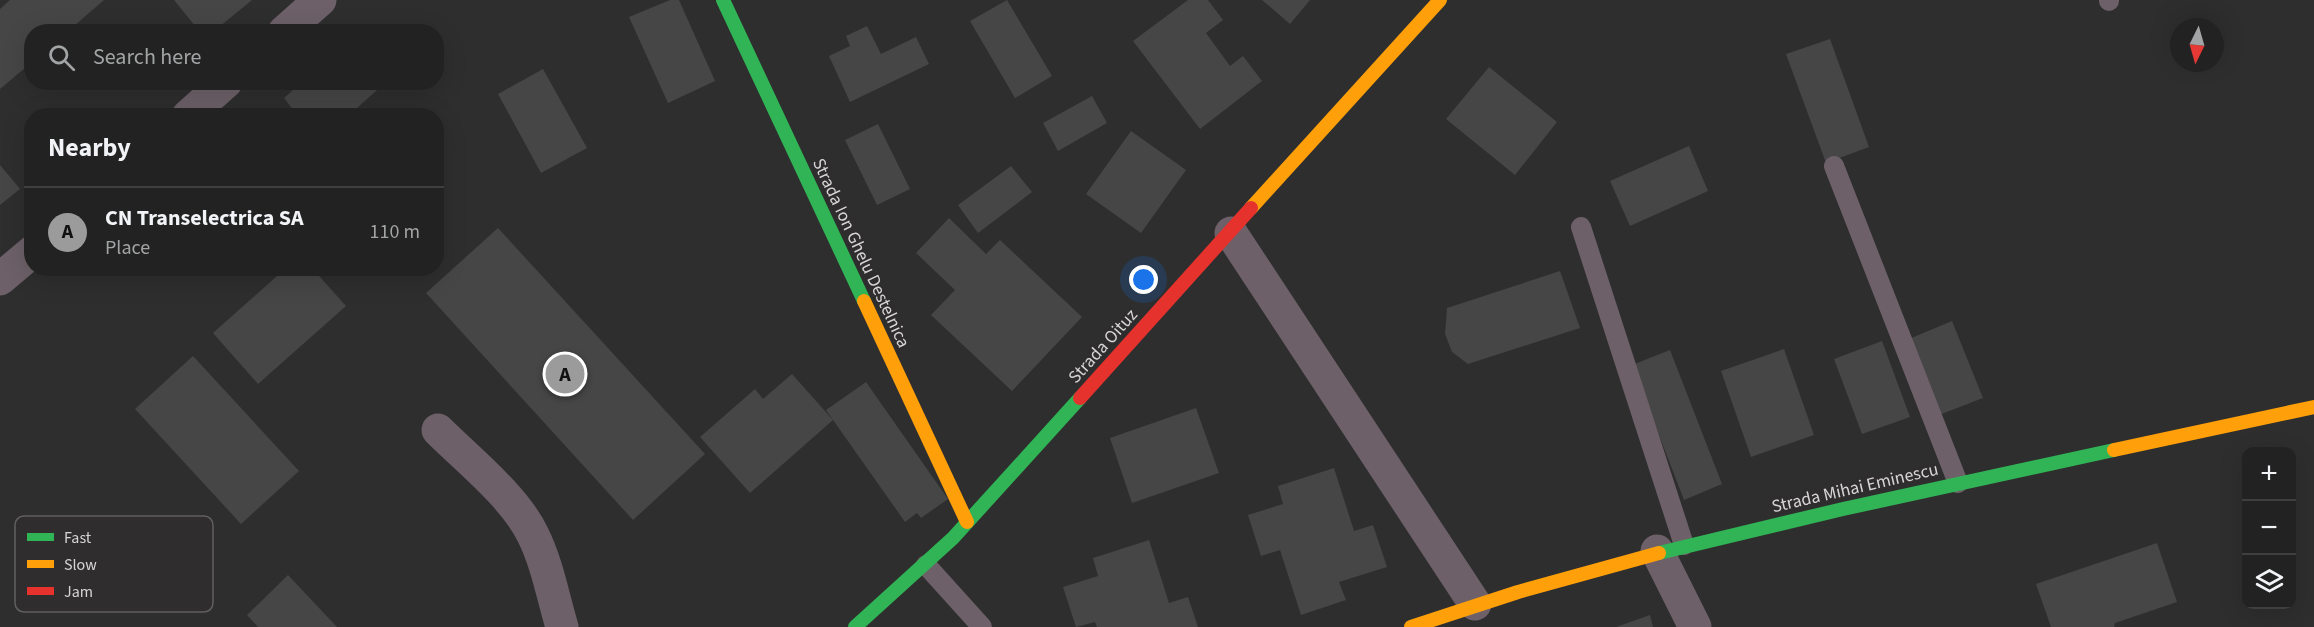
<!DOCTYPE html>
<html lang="en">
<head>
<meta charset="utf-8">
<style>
  :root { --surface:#222; --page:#2a2a2a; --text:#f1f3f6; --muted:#a2a4a5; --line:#3f3f40; --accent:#9c9b9b }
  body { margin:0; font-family:"Source Sans 3",sans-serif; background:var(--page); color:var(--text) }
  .controls { position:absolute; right:18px; bottom:18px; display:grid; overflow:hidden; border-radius:12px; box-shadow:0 6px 24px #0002 }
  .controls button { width:54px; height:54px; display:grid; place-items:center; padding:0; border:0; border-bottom:2px solid var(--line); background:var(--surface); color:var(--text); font:30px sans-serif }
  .compass { position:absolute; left:2170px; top:18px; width:54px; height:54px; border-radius:50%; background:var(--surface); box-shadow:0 6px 24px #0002; rotate:185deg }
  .you { position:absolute; left:1144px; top:280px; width:21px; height:21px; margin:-15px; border:4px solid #fff; border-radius:50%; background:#1a73e8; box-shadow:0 0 0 9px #1a73e833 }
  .badge { display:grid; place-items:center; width:39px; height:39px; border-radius:50%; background:var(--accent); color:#111; font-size:20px; font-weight:700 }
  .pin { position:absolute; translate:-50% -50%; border:3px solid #fff; box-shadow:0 2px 6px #0006 }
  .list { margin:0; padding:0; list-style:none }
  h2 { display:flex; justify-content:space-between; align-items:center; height:78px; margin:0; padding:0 24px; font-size:26px }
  h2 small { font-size:20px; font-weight:400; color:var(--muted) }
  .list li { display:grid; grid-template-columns:39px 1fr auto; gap:18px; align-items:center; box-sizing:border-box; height:90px; padding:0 24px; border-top:2px solid var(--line) }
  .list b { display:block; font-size:22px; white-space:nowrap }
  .list p { margin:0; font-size:20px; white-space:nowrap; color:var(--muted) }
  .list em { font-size:20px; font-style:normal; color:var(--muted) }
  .icon { flex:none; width:33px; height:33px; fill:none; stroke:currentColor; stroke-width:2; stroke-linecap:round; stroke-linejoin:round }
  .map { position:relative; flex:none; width:2314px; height:627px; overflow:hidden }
  .search { position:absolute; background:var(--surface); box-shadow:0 6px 24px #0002; left:24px; top:24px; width:420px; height:66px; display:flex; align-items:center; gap:15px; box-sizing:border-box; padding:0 21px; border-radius:24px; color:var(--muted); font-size:22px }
  .panel { position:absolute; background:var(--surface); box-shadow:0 6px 24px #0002; left:24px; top:108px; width:420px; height:168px; border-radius:24px }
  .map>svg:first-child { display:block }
  .building { fill:#464646 }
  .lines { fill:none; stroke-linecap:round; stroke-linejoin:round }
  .lane { stroke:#6d6068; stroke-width:20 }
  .street { stroke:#6d6068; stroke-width:33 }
  .fast { stroke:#30b455; stroke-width:14 }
  .slow { stroke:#ff9f0a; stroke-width:14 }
  .jam { stroke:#e5322d; stroke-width:14 }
  .labels { text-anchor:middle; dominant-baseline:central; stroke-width:4.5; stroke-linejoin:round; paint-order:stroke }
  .street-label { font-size:18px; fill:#d7d5d6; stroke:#2f2d2e }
  .key { fill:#2f2d2e; stroke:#615f60; stroke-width:1.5 }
  .key-label { font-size:16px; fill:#d7d5d6 }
</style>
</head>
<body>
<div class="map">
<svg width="2314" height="627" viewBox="0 0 2314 627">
  <rect width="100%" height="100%" fill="#2e2e2e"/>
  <path class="building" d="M10,0H104L67,32H32V62L0,89V9Z
    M174,0H252L213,32H200Z
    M670,0H679L715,81L668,103L629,17Z
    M1007,0L1052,76L1015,98L970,21Z
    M1188,0H1208L1223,20L1206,33L1230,66L1243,56L1262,81L1200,129L1133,41Z
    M1262,0H1310L1290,24Z
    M867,26L881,54L916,37L929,64L850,102L829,56L850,46L846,36Z
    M1830,39L1869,147L1826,163L1786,54Z
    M1489,67L1557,122L1515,175L1446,119Z
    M543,69L587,148L541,173L498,94Z
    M302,82H386L348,116H298L284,98Z
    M1092,96L1107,123L1058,151L1043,123Z
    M878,124L910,189L877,205L845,140Z
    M1131,131L1186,170L1141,233L1086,194Z
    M1689,146L1708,191L1630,226L1610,181Z
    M0,165L20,189L0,205Z
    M1011,166L1032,192L978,233L958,205Z
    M949,218L986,254L1000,240L1082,317L1012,391L931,315L955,290L916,253Z
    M498,228L705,454L633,520L426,293Z
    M286,268H312L346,306L258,384L213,333Z
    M1560,271L1580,328L1468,364L1452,352L1445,334L1447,308Z
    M1952,321L1983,398L1939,415L1909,339Z
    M1882,341L1910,417L1862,434L1834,359Z
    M1784,349L1814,435L1751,457L1721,371Z
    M1670,350L1722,484L1684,500L1632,365Z
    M193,356L299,471L241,524L135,409Z
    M792,374L833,420L750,493L700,437L755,389L763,399Z
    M866,382L948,499L921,518L917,513L905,522L826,410Z
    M1196,408L1219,473L1132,503L1110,438Z
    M1334,468L1354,531L1373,525L1387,567L1339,582L1346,600L1301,615L1280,550L1261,556L1248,515L1283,504L1278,486Z
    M1149,540L1169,603L1188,597L1198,627H1097L1095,622L1076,627L1063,587L1098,576L1093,558Z
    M2157,543L2177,602L2115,623L2114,627H2051L2036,584Z
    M288,575L337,627H258L247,615Z
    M1650,615L1653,627H1616Z"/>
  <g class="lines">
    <path class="lane" d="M2109,0V1
      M1834,166L1958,483
      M1581,227L1684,545
      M926,565L982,627"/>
    <path class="street" d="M284,32L320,0
      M188,116L226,82
      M1231,233L1475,604
      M0,279L32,252
      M438,430C468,460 515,497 533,535C547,563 553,597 562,627
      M1657,551L1695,627"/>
    <path class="fast" d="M723,0L864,301
      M1659,553L1843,509L2114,450
      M855,627L953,538L1080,398"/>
    <path class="slow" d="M1251,208L1440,0
      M864,301L967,522
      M2114,450L2314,407
      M1411,627L1518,592L1659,553"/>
    <path class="jam" d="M1080,398L1251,208"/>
  </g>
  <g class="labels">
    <g class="street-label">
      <text transform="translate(861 253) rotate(65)">Strada Ion Ghelu Destelnica</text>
      <text transform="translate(1103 346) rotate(-48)">Strada Oituz</text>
      <text transform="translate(1855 488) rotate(-13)">Strada Mihai Eminescu</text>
    </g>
  </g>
  <rect x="15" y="516" width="198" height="96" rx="9" class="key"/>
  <rect x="27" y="533" width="27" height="8" fill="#30b455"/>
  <rect x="27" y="560" width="27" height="8" fill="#ff9f0a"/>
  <rect x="27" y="587" width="27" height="8" fill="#e5322d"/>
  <g class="key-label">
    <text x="64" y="543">Fast</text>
    <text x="64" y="570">Slow</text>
    <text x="64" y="597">Jam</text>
  </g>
</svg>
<div class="controls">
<button>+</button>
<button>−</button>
<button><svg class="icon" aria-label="layers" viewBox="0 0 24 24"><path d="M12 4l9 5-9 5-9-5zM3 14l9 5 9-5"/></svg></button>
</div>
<svg class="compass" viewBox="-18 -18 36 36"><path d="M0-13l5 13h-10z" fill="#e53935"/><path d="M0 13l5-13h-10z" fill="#a2a4a5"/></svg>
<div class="you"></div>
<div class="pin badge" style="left:565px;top:374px">A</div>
<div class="search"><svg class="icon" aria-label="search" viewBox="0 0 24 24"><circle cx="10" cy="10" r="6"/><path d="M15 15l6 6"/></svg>Search here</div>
<section class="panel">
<h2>Nearby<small></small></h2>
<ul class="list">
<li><span class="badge">A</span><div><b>CN Transelectrica SA</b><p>Place</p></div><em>110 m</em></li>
</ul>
</section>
</div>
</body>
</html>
